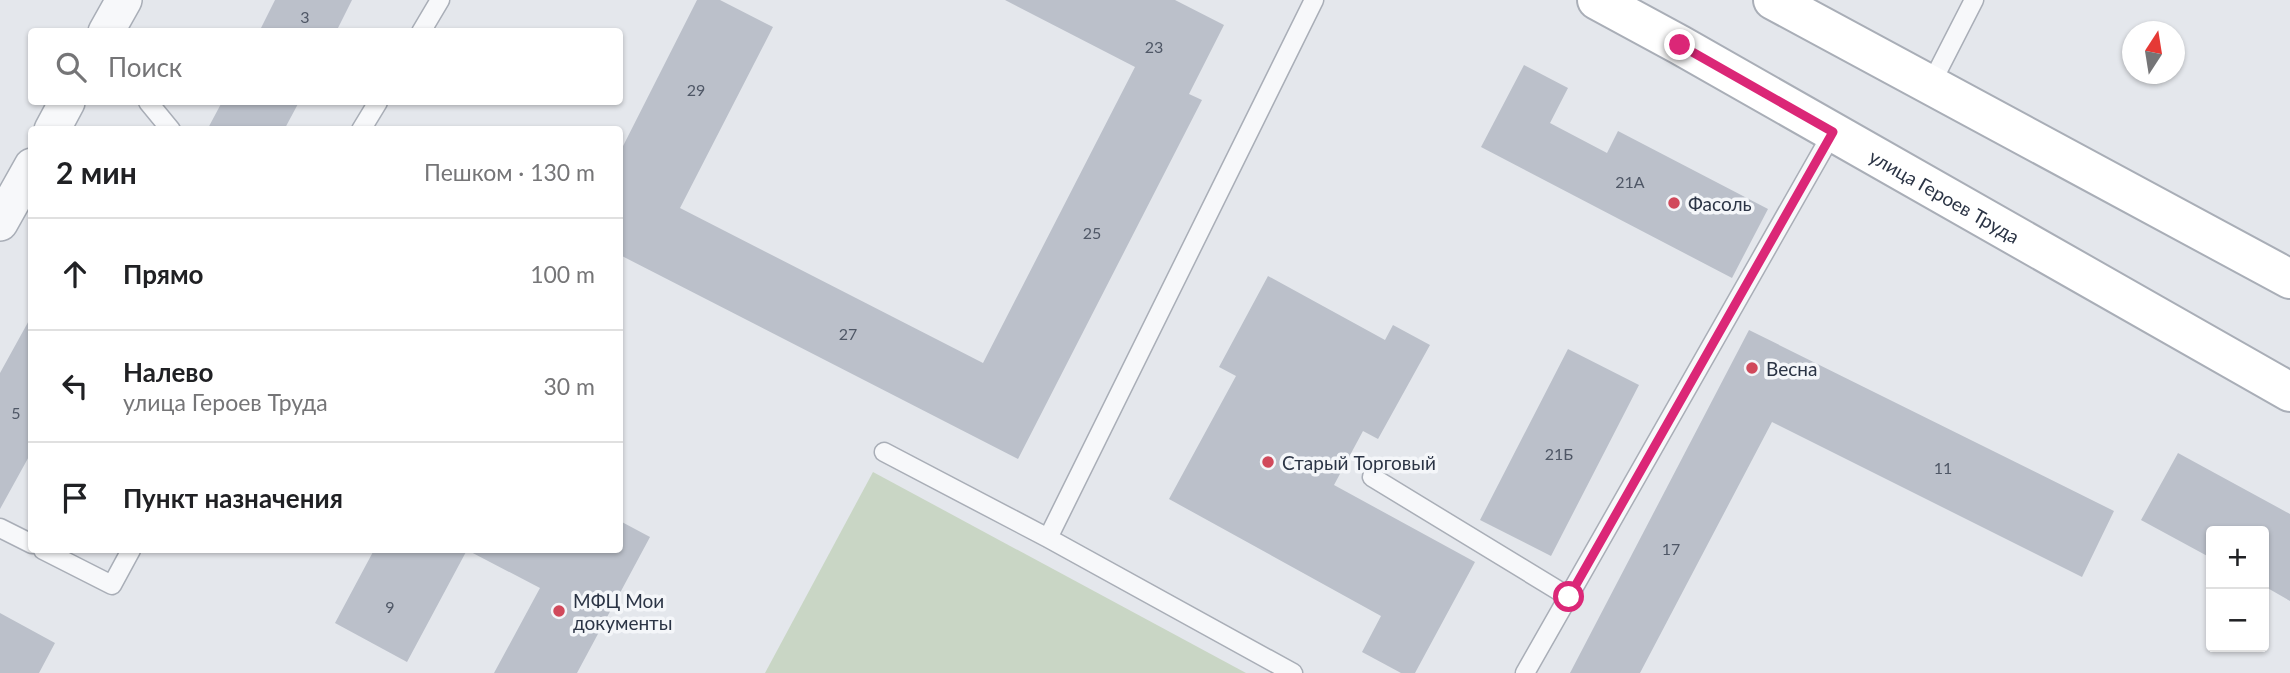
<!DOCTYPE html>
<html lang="ru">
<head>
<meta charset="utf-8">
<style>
  :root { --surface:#fff; --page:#f6f6f6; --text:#202124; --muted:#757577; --line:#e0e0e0 }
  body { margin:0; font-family:Lato,sans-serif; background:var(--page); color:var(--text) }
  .controls { position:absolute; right:21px; bottom:21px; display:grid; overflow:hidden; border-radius:7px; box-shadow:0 2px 5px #0004 }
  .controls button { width:63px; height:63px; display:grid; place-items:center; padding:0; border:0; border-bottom:2px solid var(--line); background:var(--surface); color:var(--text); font:35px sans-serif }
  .compass { position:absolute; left:2122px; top:21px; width:63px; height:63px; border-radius:50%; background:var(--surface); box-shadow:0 2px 5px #0004; rotate:12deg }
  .stop { position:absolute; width:21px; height:21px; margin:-16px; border:5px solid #db2777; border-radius:50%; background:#fff }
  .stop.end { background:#db2777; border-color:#fff; box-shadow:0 2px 7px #0008 }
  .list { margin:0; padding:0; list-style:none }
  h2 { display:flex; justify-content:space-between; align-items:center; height:91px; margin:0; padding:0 28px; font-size:30px }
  h2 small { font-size:23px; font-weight:400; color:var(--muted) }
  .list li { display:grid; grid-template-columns:46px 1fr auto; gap:21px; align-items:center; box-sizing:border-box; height:112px; padding:0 28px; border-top:2px solid var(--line) }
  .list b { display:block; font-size:26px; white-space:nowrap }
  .list p { margin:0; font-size:23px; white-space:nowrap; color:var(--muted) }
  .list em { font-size:23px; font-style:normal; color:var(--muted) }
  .icon { flex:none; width:38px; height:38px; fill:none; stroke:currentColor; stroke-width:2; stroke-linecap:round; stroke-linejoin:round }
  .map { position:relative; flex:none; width:2290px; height:673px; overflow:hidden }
  .search { position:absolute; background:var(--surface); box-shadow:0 2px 5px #0004; left:28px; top:28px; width:595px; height:77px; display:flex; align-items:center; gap:18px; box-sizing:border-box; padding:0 24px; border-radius:7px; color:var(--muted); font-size:26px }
  .panel { position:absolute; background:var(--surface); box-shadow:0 2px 5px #0004; left:28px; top:126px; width:595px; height:427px; border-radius:7px }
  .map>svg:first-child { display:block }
  .green { fill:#c9d6c5 }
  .building { fill:#bbc0ca }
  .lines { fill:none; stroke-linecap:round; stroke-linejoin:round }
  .lane-casing { stroke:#a9aeb7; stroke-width:21 }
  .street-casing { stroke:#a9aeb7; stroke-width:38 }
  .secondary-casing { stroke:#a9aeb7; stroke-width:42 }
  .lane { stroke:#f7f8fa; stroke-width:18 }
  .street { stroke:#f7f8fa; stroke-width:35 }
  .secondary { stroke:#fff; stroke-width:38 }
  .route { stroke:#db2777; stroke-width:9 }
  .poi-dot { fill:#d1495b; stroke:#f4f6f9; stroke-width:2.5 }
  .labels { text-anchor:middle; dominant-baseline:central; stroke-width:7; stroke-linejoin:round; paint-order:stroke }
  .number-label { font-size:16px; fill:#4f5766 }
  .street-label { font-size:19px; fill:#2b3445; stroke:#f4f6f9 }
  .poi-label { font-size:19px; fill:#2b3445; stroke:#f4f6f9; text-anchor:start }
</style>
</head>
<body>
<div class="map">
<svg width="2290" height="673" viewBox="0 0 2290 673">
  <rect width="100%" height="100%" fill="#e4e7ec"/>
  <path class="green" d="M873,472L1246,673H765Z"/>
  <path class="building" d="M275,0H352L336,32H259Z
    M697,0H720L773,27L680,208L983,363L1135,67L1005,0H1175L1224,25L1189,94L1202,100L1018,459L620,255V152Z
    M1524,65L1568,88L1550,123L1607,153L1618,131L1768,209L1732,278L1481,147Z
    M222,102H299L284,130H207Z
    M1268,276L1385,340L1393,325L1430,345L1378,439L1363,431L1334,485L1475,562L1415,673H1401L1362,652L1381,616L1169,499L1236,376L1219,367Z
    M32,315V451L0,509V373Z
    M1749,330L2114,511L2082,577L1772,422L1640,673H1570Z
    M1568,349L1639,385L1551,556L1480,520Z
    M2178,453L2290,514V601L2264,586V531H2211V558L2141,520Z
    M620,521L650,537L577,673H494L540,588L467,550L407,662L335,623L374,550H552L558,553L560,550H620Z
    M0,613L55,643L39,673H0Z"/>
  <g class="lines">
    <defs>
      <path id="lane" d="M421,32L440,0
        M1931,84L1974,0
        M148,102L171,130
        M361,130L378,102
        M884,452L1048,538L1293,673
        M1372,477L1569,597
        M0,528L32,544
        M1048,538L1314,0
        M43,550L112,585L131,550
        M1525,673L1833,132"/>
      <path id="street" d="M106,32L124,0
        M52,130L67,102
        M0,223L32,166"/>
      <g id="secondary">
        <path id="s1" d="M1597,0L1680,45L2290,392"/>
        <path d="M1773,0L2290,279"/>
      </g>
    </defs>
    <use href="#lane" class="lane-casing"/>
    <use href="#street" class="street-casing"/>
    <use href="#secondary" class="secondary-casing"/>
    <use href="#lane" class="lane"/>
    <use href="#street" class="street"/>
    <use href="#secondary" class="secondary"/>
  </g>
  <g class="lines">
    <path class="route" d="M1569,597L1833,132L1680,45"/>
  </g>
  <g class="poi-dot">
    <circle cx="1674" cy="203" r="7"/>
    <circle cx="1752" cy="368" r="7"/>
    <circle cx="1268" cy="462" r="7"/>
    <circle cx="559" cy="611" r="7"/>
  </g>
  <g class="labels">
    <g class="number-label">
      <text x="305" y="16">3</text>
      <text x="1154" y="46">23</text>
      <text x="696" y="89">29</text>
      <text x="1630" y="181">21А</text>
      <text x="1092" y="232">25</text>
      <text x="848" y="333">27</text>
      <text x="16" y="412">5</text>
      <text x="1559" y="453">21Б</text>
      <text x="1943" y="467">11</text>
      <text x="1671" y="548">17</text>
      <text x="390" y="606">9</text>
    </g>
    <g class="street-label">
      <text stroke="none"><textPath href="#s1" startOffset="399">улица Героев Труда</textPath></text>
    </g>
    <g class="poi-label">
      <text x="1688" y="203">Фасоль</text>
      <text x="1766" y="368">Весна</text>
      <text x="1282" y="462">Старый Торговый</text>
      <text x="573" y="600">МФЦ Мои<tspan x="573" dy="22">документы</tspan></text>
    </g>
  </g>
</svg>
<div class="controls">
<button>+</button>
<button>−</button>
</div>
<svg class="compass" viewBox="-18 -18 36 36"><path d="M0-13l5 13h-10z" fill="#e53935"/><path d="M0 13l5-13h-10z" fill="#757577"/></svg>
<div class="stop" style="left:1569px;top:597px"></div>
<div class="stop end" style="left:1680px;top:45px"></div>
<div class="search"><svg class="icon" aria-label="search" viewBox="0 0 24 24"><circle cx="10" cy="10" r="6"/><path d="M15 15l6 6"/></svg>Поиск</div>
<section class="panel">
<h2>2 мин<small>Пешком · 130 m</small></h2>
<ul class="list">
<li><svg class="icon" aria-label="ahead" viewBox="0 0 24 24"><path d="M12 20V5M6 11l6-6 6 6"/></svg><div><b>Прямо</b></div><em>100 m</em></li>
<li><svg class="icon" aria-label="left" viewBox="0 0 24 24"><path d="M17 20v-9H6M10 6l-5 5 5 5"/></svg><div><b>Налево</b><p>улица Героев Труда</p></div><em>30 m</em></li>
<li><svg class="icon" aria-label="arrive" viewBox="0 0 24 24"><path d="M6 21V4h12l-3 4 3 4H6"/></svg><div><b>Пункт назначения</b></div></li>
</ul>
</section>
</div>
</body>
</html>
